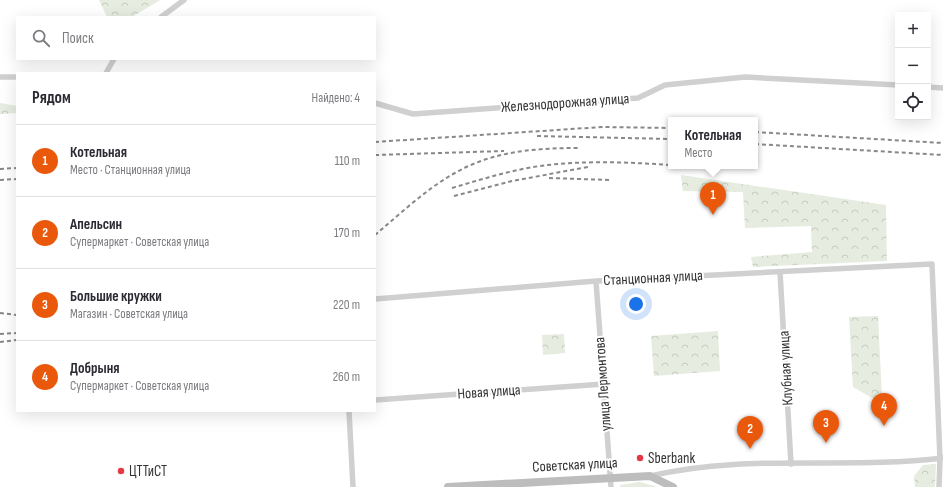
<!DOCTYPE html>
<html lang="ru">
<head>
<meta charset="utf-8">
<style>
  :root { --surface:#fff; --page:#f2f2f3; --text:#2b2b33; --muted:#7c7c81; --line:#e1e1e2; --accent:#ea580c }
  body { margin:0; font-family:"Sofia Sans Condensed",sans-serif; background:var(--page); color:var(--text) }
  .controls { position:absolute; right:12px; top:12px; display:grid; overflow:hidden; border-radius:0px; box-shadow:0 4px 16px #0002 }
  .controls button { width:36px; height:36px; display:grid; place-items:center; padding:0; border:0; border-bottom:1px solid var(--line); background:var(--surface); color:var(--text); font:20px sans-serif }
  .you { position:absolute; left:636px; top:304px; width:14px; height:14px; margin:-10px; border:3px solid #fff; border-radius:50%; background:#1a73e8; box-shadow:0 0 0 6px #1a73e833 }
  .badge { display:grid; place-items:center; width:26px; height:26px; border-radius:50%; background:var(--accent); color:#fff; font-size:13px; font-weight:700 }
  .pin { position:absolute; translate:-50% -33px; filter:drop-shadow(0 1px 2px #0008) }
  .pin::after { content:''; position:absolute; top:21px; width:14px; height:12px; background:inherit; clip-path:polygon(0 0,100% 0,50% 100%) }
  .popup { position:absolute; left:668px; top:117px; width:90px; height:52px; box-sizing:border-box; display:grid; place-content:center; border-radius:0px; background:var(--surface); filter:drop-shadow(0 1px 3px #0005); font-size:13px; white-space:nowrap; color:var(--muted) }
  .popup b { font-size:15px; color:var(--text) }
  .popup::after { content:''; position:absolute; left:50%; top:100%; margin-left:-8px; border:8px solid transparent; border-top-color:var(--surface) }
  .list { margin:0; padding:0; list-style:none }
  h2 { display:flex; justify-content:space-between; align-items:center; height:52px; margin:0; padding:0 16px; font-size:17px }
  h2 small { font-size:13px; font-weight:400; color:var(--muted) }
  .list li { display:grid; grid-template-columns:26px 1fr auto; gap:12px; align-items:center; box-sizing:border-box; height:72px; padding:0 16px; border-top:1px solid var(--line) }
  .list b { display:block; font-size:15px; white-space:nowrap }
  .list p { margin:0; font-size:13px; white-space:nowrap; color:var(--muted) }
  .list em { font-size:13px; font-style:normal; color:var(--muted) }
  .icon { flex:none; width:22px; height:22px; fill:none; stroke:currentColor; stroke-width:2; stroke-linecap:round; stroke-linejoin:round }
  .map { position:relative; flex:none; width:943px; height:487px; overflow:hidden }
  .search { position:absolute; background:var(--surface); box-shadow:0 4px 16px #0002; left:16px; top:16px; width:360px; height:44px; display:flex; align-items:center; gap:10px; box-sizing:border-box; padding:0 14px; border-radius:0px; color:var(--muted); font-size:15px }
  .panel { position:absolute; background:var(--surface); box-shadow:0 4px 16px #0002; left:16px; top:72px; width:360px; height:340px; border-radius:0px }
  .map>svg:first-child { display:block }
  .forest { fill:url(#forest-crowns) }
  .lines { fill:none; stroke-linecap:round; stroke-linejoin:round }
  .street { stroke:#d0d0d0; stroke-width:5.5 }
  .secondary { stroke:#bdbdbd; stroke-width:8 }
  .rail { stroke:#888; stroke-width:2; stroke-dasharray:4 3; stroke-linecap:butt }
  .poi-dot { fill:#e63946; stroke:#fff; stroke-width:1.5 }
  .labels { text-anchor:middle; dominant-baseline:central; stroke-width:4; stroke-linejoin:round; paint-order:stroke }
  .street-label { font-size:15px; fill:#333; stroke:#fff }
  .poi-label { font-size:15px; fill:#333; stroke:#fff; text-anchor:start }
</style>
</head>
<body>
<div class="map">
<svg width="943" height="487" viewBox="0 0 943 487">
  <defs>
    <pattern id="forest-crowns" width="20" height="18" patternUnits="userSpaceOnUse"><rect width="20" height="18" fill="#e6ecdf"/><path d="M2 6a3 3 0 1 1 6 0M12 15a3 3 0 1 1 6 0" fill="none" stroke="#c6cbc0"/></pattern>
  </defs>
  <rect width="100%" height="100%" fill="#fff"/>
  <path class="forest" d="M99,0H160L132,17H107Z
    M0,103L17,106V113L0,114Z
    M681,175L886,205L887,261L753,267L751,257L812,252L811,226L745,228L743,192L683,191Z
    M878,316L882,398H872L853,387L849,317Z
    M718,331L720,371L654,376L651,336Z
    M564,334L565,353L543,355L542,335Z
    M936,464L935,487H915L914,476L923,465Z
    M640,482L658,487H620V485Z"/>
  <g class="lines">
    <path class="street" d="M161,17L184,0
      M106,73L114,59
      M0,77H17
      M928,87L943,88
      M375,103L413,114L638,98L665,85L745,77L898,85
      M780,272L791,464
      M596,281L611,487
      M375,299L596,281L932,264L940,459L939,487
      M375,400L604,384
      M349,411L353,487
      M650,476C746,453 846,470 943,458"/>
    <path class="secondary" d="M448,487L650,476L673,487"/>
    <path class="rail" d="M755,132L943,143
      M537,136L671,139
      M375,142L602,127L671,128
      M755,144L943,155
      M375,155L504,151
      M704,166L721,167
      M0,169L17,168
      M549,178L610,180
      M0,180L17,179
      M452,188C479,180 505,172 533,167C578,160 625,162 671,165
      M454,196L512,181L588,167
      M375,235C400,214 426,189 455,173C493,151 536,148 579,148
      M0,313L17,315
      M0,334L17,333
      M0,342L17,340"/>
  </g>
  <g class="poi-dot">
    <circle cx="640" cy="458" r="4"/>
    <circle cx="121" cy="471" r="4"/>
  </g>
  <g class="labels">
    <g class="street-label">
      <text transform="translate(565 103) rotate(-4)">Железнодорожная улица</text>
      <text transform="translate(653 278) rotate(-3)">Станционная улица</text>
      <text transform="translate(786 368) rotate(-93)">Клубная улица</text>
      <text transform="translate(603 384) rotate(-94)">улица Лермонтова</text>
      <text transform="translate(489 392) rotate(-4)">Новая улица</text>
      <text transform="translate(575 465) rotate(-3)">Советская улица</text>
    </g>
    <g class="poi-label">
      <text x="648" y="458">Sberbank</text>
      <text x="129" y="471">ЦТТиСТ</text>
    </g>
  </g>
</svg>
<div class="controls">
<button>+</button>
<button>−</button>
<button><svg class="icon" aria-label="locate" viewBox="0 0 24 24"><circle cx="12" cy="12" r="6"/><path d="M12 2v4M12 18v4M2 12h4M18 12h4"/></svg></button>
</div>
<div class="you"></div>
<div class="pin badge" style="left:713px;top:215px">1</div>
<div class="popup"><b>Котельная</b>Место</div>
<div class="pin badge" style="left:750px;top:449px">2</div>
<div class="pin badge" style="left:826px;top:443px">3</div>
<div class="pin badge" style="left:884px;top:426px">4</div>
<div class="search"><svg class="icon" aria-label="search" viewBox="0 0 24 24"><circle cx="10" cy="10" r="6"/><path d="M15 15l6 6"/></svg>Поиск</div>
<section class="panel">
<h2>Рядом<small>Найдено: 4</small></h2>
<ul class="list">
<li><span class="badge">1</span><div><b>Котельная</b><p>Место · Станционная улица</p></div><em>110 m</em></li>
<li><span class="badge">2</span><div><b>Апельсин</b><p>Супермаркет · Советская улица</p></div><em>170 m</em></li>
<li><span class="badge">3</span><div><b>Большие кружки</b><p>Магазин · Советская улица</p></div><em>220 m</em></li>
<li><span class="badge">4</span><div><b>Добрыня</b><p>Супермаркет · Советская улица</p></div><em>260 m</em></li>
</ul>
</section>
</div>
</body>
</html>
